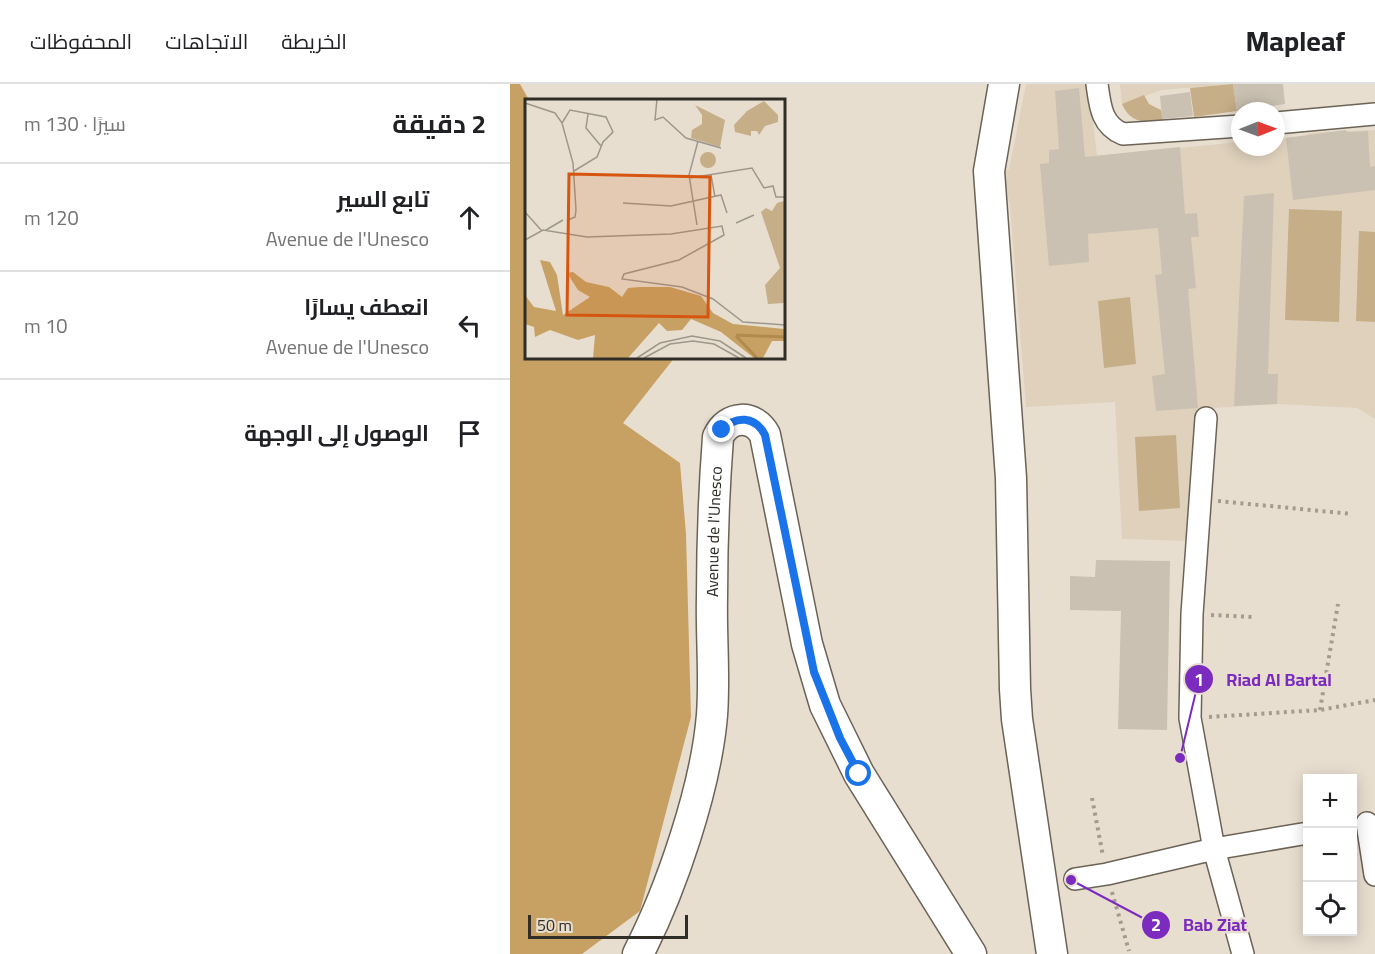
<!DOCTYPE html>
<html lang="ar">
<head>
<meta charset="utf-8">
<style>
  :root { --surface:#fff; --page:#f6f6f6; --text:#202124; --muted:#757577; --line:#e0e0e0 }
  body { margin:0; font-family:Georgia,Cairo,serif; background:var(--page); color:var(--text); direction:rtl }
  .controls { position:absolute; right:18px; bottom:18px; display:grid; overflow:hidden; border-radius:0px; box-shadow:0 3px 15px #0003 }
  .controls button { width:54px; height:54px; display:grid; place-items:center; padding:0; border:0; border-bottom:2px solid var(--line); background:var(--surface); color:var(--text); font:30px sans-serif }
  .compass { position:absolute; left:721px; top:18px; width:54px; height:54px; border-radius:50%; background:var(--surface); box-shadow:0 3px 15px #0003; rotate:89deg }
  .scale { position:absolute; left:18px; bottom:15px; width:160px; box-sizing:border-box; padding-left:6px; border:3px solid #302d27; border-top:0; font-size:16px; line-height:21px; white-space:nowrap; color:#302d27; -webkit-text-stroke:4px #e8ded0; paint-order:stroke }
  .stop { position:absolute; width:18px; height:18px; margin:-14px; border:4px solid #1a73e8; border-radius:50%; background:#fff }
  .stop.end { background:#1a73e8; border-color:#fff; box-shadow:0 2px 6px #0008 }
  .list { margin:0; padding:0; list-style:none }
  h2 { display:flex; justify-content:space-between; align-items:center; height:78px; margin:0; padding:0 24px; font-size:26px }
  h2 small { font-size:20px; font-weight:400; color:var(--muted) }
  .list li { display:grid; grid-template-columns:39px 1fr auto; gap:18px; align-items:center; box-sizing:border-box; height:108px; padding:0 24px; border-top:2px solid var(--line) }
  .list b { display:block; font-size:22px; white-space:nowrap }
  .list p { margin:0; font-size:20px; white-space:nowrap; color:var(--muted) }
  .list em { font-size:20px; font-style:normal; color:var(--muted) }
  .icon { flex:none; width:33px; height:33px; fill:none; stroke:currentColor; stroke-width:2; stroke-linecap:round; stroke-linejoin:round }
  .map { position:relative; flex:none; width:865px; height:870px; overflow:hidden; direction:ltr }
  header { display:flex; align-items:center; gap:36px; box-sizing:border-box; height:84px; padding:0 30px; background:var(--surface); border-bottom:2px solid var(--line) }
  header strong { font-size:28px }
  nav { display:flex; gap:33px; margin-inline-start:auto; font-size:21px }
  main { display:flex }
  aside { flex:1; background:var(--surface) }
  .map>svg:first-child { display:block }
  .built { fill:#dfd1bc }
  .green { fill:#c6ae88 }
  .forest { fill:#c7a163 }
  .building { fill:#cac1b2 }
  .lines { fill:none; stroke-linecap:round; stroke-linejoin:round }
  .street-casing { stroke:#6b6356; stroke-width:24 }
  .secondary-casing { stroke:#6b6356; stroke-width:33 }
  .path { stroke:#a39b90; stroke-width:4; stroke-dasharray:3 4.5; stroke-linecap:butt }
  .street { stroke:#fff; stroke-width:21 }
  .secondary { stroke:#fff; stroke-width:30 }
  .route { stroke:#1a73e8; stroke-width:8 }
  .labels { text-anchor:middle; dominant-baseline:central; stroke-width:5; stroke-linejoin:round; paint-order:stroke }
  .street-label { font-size:16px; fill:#302d27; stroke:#e8ded0 }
  .inset-river { fill:none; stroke:#b08b4d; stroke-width:3 }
  .inset-road { fill:none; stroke:#9e978c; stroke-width:1.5 }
  .view { fill:#d6550f; fill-opacity:0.15; stroke:#d6550f; stroke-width:3 }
  .inset-edge { fill:none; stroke:#302d27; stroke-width:3 }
  .leader { fill:none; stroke:#7b2cbf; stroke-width:2 }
  .callout-dot { fill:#7b2cbf; stroke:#e8ded0; stroke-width:2 }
  .mark-label { font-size:18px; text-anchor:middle; font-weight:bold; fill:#fff }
  .callout-label { font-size:18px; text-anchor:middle; font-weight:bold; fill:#7b2cbf; stroke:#e8ded0; stroke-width:5; stroke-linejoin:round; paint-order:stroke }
</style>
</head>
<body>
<header>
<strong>Mapleaf</strong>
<nav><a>الخريطة</a><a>الاتجاهات</a><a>المحفوظات</a></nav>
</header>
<main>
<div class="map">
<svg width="865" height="870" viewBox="0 0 865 870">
  <rect width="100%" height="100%" fill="#e8ded0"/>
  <path class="built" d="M516,0H579L587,72L730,58V63H766V55L797,52L798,49L865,46V335L847,324L767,320L687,325L680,457L612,455L605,318L516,323L500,122L493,88L499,85Z
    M610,0H725L652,6L612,20Z"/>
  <path class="green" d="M723,0L727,27L684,33L680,4Z
    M634,11L639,20L651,26L653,37C634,39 620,39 612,20Z
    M779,125L832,127L829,238L775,236Z
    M849,147L865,148V238L846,237Z
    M620,213L626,280L594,284L588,217Z
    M666,351L670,424L629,427L625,353Z"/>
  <path class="forest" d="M0,0H10L19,16H16V273H165L113,339L170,379L176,450L181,633L130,827L72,870H0Z"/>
  <path class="building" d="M723,0H773L775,20L727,27Z
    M569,4L575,73L670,63L675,130L687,129L689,153H681L686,204L678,205L688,324L646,327L642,292L655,290L645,191L652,190L648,144L578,150L579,178L539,182L530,80L539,79V66L549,65L545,7Z
    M680,8L683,32L652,35L650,12Z
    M835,46L838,48L858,47L860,83L865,82V106L783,116L776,54Z
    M764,109L758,290H768L767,320L724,322L734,112Z
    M586,476L660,477L657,646L608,645L611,527L560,526V492L585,493Z"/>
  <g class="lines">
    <defs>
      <path id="street" d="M587,0C590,21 591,41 613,50L730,42
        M766,39L865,30
        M696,334L682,530L680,634L704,765L733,870
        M857,739L865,791
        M565,795L597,790L704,765L798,749"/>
      <g id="secondary">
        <path d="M494,0L479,87L501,394L505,605L507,635L542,870"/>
        <path id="s1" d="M128,870C161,806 196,704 202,631C205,592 201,552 202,513C202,460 204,406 208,353C218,331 244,330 255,351L297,560L315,621L349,690L461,870"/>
      </g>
    </defs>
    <use href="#street" class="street-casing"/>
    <use href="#secondary" class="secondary-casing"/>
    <path class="path" d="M708,417L842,430
      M701,531L743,533
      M810,626L828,520
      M699,633L810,626L865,616
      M582,714L593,772
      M602,808L619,867"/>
    <use href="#street" class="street"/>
    <use href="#secondary" class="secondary"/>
  </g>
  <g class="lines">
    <path class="route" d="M212,346C226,331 245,332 255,351L304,588L330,654L349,690"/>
  </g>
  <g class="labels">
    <g class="street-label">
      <text stroke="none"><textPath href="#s1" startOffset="435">Avenue de l'Unesco</textPath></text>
    </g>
  </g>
  <g transform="translate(15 15)">
    <rect width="260" height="260" fill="#e8ded0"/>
    <path d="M239,2L253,16V23L240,27L234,36L232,32H226V37L210,33L209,26L222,12ZM170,6L200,21L195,48L166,39L167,31L177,25V16ZM175 61a8 8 0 1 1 16 0a8 8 0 1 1-16 0ZM259,102V204L243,205L240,186L255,169L236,113L241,109L247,112L252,104Z" fill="#c6ae88"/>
    <path d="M15,161L25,163L32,176L38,216L65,198L53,191L42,174L48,173L61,183L84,188L97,198L103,189L115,188H145L176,197L188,214L208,225L259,230V242H247L238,259H229L196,233L166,220L157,231L142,232L134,224L103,259H68L70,236L53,241L25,231L10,238L9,228L0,225V196L9,208L31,212Z" fill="#c7a163"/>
    <path class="inset-river" d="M211,236L260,238M211,237L232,259"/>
    <path class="inset-road" d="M132,0L130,21L138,18L161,39L196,49M0,4L30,14L37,24L48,64L51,111L50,118L43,121M63,15L61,29L76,47M37,24L45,11L81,18L88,33L78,43L72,58L49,72M186,76L190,98M164,79L227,69L239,89L248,87L251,98H260M98,104L146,107L196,96L202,114M0,113L16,131M211,124L229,116M172,126L164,76L173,42M21,131L38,121M0,141L18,131L62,138L146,135L197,127L199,136L154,161L99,175L97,180L157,188L188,200L218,223L260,226M112,259L135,244L167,237L195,242L221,259M119,259L145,245L168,242L189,245L214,259"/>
    <path class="view" d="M44,75L185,78L183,218L42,216Z"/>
    <rect width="260" height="260" class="inset-edge"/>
  </g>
  <path class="leader" d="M670 674L689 595M561 796L646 841"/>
  <g class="callout-dot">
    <circle cx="670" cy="674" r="6"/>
    <circle cx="561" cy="796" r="6"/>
    <circle cx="689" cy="595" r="15"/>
    <circle cx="646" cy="841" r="15"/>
  </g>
  <g class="mark-label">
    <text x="689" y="602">1</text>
    <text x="646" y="847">2</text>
  </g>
  <g class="callout-label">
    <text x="769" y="602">Riad Al Bartal</text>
    <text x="705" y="847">Bab Ziat</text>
  </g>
</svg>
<div class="controls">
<button>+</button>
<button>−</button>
<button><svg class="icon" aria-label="locate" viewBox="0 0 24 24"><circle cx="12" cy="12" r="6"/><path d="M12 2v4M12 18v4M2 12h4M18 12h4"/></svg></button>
</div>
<svg class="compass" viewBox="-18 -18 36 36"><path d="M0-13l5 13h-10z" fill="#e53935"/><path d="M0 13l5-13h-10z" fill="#757577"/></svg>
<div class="scale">50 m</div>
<div class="stop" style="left:349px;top:690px"></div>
<div class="stop end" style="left:212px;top:346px"></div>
</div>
<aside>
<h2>2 دقيقة<small>سيرًا · 130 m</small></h2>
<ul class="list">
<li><svg class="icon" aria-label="ahead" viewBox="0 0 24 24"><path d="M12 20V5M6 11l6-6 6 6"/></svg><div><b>تابع السير</b><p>Avenue de l'Unesco</p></div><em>120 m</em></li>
<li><svg class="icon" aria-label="left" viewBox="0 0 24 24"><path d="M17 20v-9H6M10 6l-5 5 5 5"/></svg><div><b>انعطف يسارًا</b><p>Avenue de l'Unesco</p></div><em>10 m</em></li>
<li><svg class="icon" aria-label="arrive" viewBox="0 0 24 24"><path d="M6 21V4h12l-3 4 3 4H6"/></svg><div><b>الوصول إلى الوجهة</b></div></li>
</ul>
</aside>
</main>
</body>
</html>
